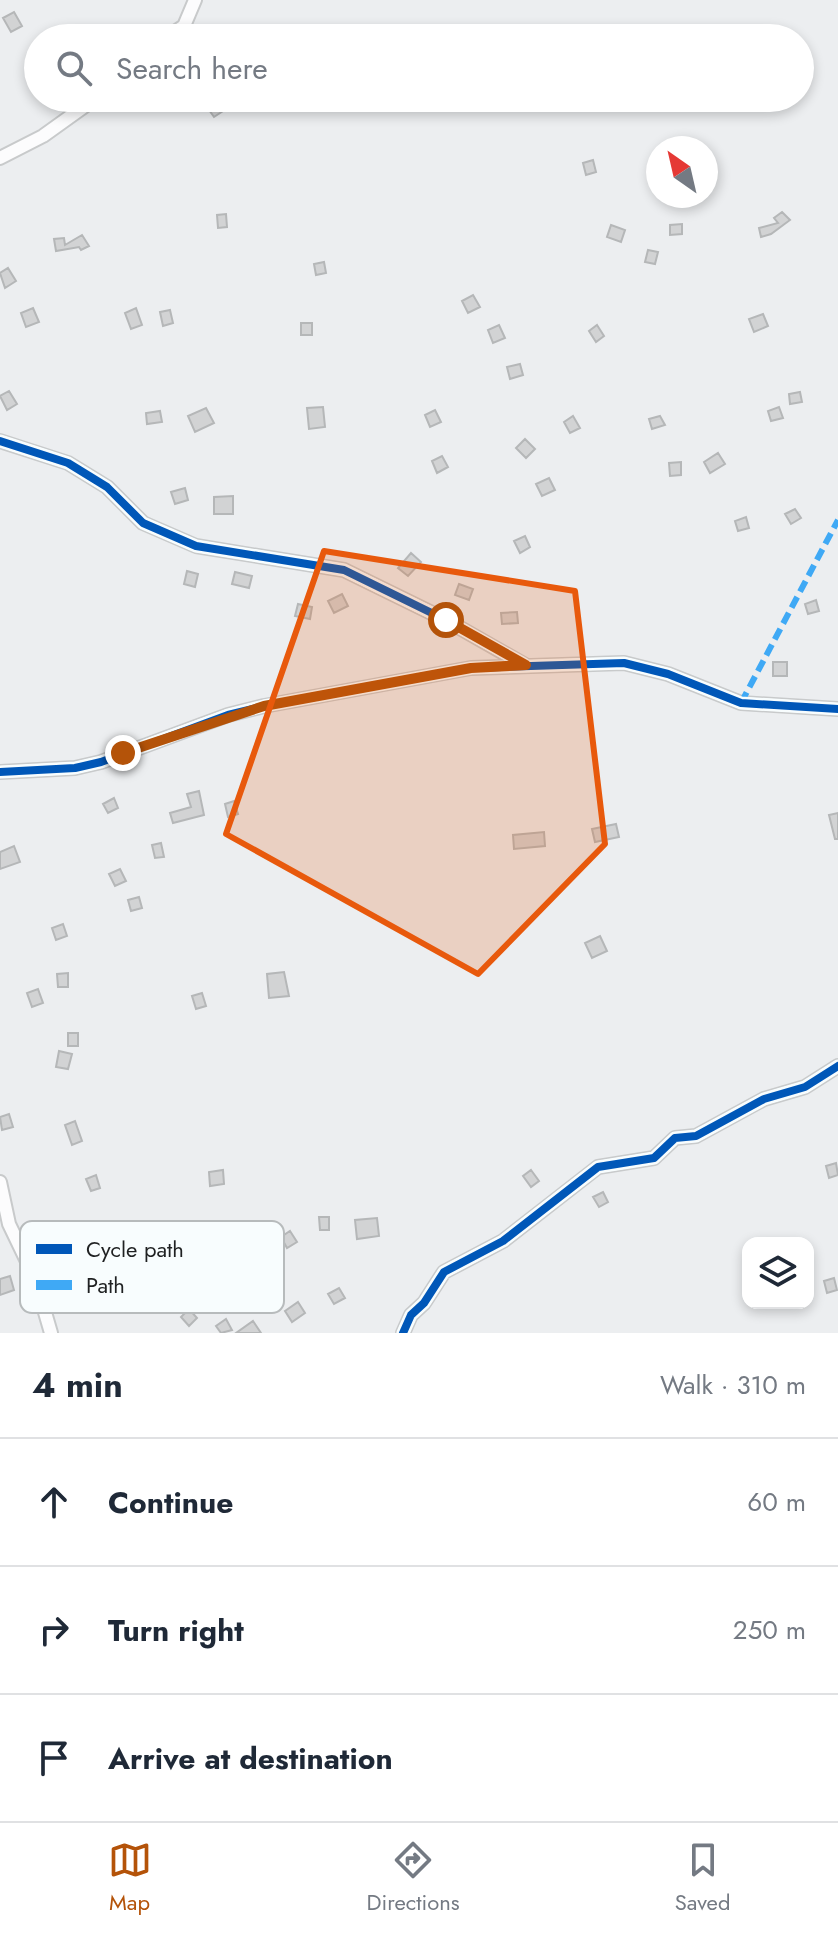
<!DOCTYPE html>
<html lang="en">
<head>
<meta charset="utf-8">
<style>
  :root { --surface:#fff; --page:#f2f2f3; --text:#1f2937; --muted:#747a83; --line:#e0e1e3; --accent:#b45309 }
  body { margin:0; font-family:Jost,sans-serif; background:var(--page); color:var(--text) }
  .controls { position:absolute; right:24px; bottom:24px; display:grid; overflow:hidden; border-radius:16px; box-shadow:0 4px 12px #0003 }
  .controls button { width:72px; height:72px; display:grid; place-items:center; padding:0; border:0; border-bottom:2px solid var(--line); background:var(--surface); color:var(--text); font:40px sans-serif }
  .compass { position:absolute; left:646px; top:136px; width:72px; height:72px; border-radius:50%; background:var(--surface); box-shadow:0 4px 12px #0003; rotate:326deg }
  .stop { position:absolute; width:24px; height:24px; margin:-18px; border:6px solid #b45309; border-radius:50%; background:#fff }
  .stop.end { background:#b45309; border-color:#fff; box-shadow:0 2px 8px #0008 }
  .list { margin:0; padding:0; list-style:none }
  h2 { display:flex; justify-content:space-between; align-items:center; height:104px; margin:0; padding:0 32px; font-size:34px }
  h2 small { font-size:26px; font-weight:400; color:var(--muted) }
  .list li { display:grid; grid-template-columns:52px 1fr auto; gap:24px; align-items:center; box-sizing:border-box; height:128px; padding:0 32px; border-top:2px solid var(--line) }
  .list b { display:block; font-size:30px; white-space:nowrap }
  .list em { font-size:26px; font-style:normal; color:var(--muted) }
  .icon { flex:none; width:44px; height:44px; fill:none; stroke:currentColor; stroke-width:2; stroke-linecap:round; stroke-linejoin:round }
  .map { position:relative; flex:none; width:838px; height:1333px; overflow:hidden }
  .search { position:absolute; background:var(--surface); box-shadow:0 4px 12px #0003; left:24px; right:24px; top:24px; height:88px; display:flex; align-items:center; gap:20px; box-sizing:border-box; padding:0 28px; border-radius:44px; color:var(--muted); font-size:30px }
  .sheet { height:488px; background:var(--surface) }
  nav { display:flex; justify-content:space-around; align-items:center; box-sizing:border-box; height:112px; border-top:2px solid var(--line); background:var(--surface); font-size:22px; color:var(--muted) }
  nav a { display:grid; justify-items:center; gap:4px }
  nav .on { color:var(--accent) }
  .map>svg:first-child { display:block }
  .building { fill:#d2d3d4; stroke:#b5b7b8; stroke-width:2 }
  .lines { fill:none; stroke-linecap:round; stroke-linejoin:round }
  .street-casing { stroke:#c8cacb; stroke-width:16 }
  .street { stroke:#fcfcfd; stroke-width:12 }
  .quiet { stroke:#3fa9f5; stroke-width:6; stroke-dasharray:12 6; stroke-linecap:butt }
  .cycleway-casing { stroke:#f8fdfe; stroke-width:13 }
  .cycleway { stroke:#0057b8; stroke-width:8 }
  .route { stroke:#b45309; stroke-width:10 }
  .marked { fill:#e8590c; fill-opacity:0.2; stroke:#e8590c; stroke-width:6; stroke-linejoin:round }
  .key { fill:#f8fdfe; stroke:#b7bbbc; stroke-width:2 }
  .key-label { font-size:22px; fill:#1f2122 }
</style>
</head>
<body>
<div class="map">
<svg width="838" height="1333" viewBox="0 0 838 1333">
  <rect width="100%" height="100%" fill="#eceef0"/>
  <path class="building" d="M14,12L22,26L11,32L3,18Z
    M548,98H560L561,109L549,110Z
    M216,102L223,111L214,117L207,107Z
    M593,160L596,172L586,175L583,163Z
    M782,212L790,220L771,234L761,237L759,228L778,223L774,218Z
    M226,214L227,227L218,228L217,215Z
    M682,224V234L670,235V225Z
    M611,225L625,230L621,242L607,237Z
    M82,235L89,246L81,250L79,247L56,251L54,239L64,238L65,245Z
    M648,250L658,252L655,264L645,262Z
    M324,262L326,273L316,275L314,264Z
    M8,268L16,281L5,288L0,273Z
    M473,295L480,307L468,313L462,301Z
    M33,308L39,322L26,327L21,313Z
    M136,308L142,325L131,329L125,313Z
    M170,310L173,323L163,326L160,312Z
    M763,314L768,326L754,332L749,319Z
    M301,323H312V335H301Z
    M499,325L505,338L493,343L488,330Z
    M597,325L604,336L596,342L589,331Z
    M520,364L523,375L510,379L507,367Z
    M9,391L17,404L7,410L0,396Z
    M800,392L802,402L790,404L789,394Z
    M323,407L325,427L309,429L307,408Z
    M779,407L783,418L771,421L768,411Z
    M206,408L214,423L195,432L188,416Z
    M435,410L441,422L430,427L425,415Z
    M160,411L162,422L147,424L146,413Z
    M573,416L580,428L570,433L564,422Z
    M660,416L665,425L652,429L649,419Z
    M525,439L535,449L526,458L516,448Z
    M718,453L725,464L710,473L704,462Z
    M442,456L448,467L437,473L432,461Z
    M681,462V475L670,476L669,463Z
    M549,478L555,490L542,496L536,484Z
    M185,488L188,500L175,504L171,492Z
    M233,496V514H214V497Z
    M795,509L801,518L791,524L785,514Z
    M746,517L749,528L738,531L735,521Z
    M525,536L530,547L520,553L514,541Z
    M411,553L421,562L408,576L398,568Z
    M187,571L198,574L195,587L184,584Z
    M235,572L252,576L249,588L232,584Z
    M459,584L473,589L469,600L455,595Z
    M342,594L348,606L334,613L328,601Z
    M816,600L819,611L808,614L805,604Z
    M298,604L312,607L310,619L295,616Z
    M517,612L518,623L502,624L501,613Z
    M773,662H787V676H773Z
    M199,791L204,815L173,823L170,813L191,807L187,794Z
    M114,798L118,808L108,813L103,804Z
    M234,801L238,814L228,817L225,804Z
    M838,813V839H835L829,815Z
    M616,824L619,837L595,842L592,829Z
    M544,832L545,846L514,849L513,835Z
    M161,843L164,857L155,858L152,845Z
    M14,846L20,862L0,869V852Z
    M120,869L126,881L115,886L109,874Z
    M139,897L142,908L131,911L128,900Z
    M63,924L67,936L56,940L52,928Z
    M600,936L607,951L592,958L585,943Z
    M284,972L289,996L269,998L267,974Z
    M68,973V987H58L57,974Z
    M38,989L43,1003L32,1007L27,993Z
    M202,993L206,1006L196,1009L192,996Z
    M68,1033H78V1046H68Z
    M59,1051L72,1054L68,1069L56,1067Z
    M9,1114L13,1127L2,1130L0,1117Z
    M75,1121L82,1141L72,1145L65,1125Z
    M836,1163L838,1175L829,1178L826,1166Z
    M223,1170L224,1184L210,1186L209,1172Z
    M531,1170L539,1181L531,1187L523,1176Z
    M96,1175L100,1188L91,1191L86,1179Z
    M603,1192L608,1202L599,1207L593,1197Z
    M319,1217H329V1230H320Z
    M377,1218L379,1236L357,1239L355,1220Z
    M290,1231L297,1242L287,1248L281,1237Z
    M10,1276L14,1290L0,1295V1279Z
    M834,1278L837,1290L827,1293L824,1281Z
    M339,1288L345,1298L334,1304L328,1294Z
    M298,1302L305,1313L292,1322L285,1311Z
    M189,1309L197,1318L189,1326L181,1317Z
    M226,1319L232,1330L221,1333L216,1326Z
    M253,1321L261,1333H236Z"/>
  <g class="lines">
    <defs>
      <path id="street" d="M166,38L184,26L195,0
        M0,158L43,136L96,98
        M0,441L68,463L107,487L143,523L196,546L344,570L446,620L525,665
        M0,772L75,768L101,762L228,715L264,706L471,668L624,663L668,674L741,703L838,709
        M0,1182L9,1224L35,1278L51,1333
        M403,1333L411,1315L424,1303L444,1272L503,1241L598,1167L654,1158L675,1138L696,1136L764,1099L805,1087L838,1066"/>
    </defs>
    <use href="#street" class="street-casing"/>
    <use href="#street" class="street"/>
    <path class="quiet" d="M741,703L838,520"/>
    <defs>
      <path id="cycleway" d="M0,441L68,463L107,487L143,523L196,546L344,570L446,620L524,664
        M0,772L75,768L101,762L228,715L264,706L471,668L624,663L668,674L741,703L838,709
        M403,1333L411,1315L424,1303L444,1272L503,1241L598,1167L654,1158L675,1138L696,1136L764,1099L805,1087L838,1066"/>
    </defs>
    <use href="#cycleway" class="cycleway-casing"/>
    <use href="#cycleway" class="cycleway"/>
  </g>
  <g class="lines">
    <path class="route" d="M123,753L264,706L471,668L526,665L446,620"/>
  </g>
  <path class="marked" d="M324,551L575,591L605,844L478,974L226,834Z"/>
  <rect x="20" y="1221" width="264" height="92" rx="12" class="key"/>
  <rect x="36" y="1244" width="36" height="10" fill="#0057b8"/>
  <rect x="36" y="1280" width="36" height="10" fill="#3fa9f5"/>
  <g class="key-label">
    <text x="86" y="1257">Cycle path</text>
    <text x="86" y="1293">Path</text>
  </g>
</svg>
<div class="controls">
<button><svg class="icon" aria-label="layers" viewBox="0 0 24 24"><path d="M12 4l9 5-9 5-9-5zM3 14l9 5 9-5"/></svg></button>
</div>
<svg class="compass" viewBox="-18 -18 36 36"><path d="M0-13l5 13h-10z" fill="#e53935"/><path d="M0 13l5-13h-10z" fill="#747a83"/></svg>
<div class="stop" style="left:446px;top:620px"></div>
<div class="stop end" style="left:123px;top:753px"></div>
<div class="search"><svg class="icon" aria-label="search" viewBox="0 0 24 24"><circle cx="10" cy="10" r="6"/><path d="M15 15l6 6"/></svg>Search here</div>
</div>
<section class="sheet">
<h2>4 min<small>Walk · 310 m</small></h2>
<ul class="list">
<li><svg class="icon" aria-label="ahead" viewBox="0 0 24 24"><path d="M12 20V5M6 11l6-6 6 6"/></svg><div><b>Continue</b></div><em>60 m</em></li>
<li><svg class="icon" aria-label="right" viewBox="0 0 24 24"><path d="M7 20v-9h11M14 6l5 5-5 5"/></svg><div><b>Turn right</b></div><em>250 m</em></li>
<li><svg class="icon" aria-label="arrive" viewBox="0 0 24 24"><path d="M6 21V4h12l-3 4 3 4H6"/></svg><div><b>Arrive at destination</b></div></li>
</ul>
</section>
<nav>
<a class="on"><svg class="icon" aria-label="map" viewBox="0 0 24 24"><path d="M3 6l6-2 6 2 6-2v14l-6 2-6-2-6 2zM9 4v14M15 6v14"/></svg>Map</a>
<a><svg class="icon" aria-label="directions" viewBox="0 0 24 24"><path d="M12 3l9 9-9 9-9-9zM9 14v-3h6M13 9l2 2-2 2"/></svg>Directions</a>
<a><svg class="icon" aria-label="saved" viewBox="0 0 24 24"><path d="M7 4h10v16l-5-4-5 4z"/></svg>Saved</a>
</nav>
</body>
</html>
